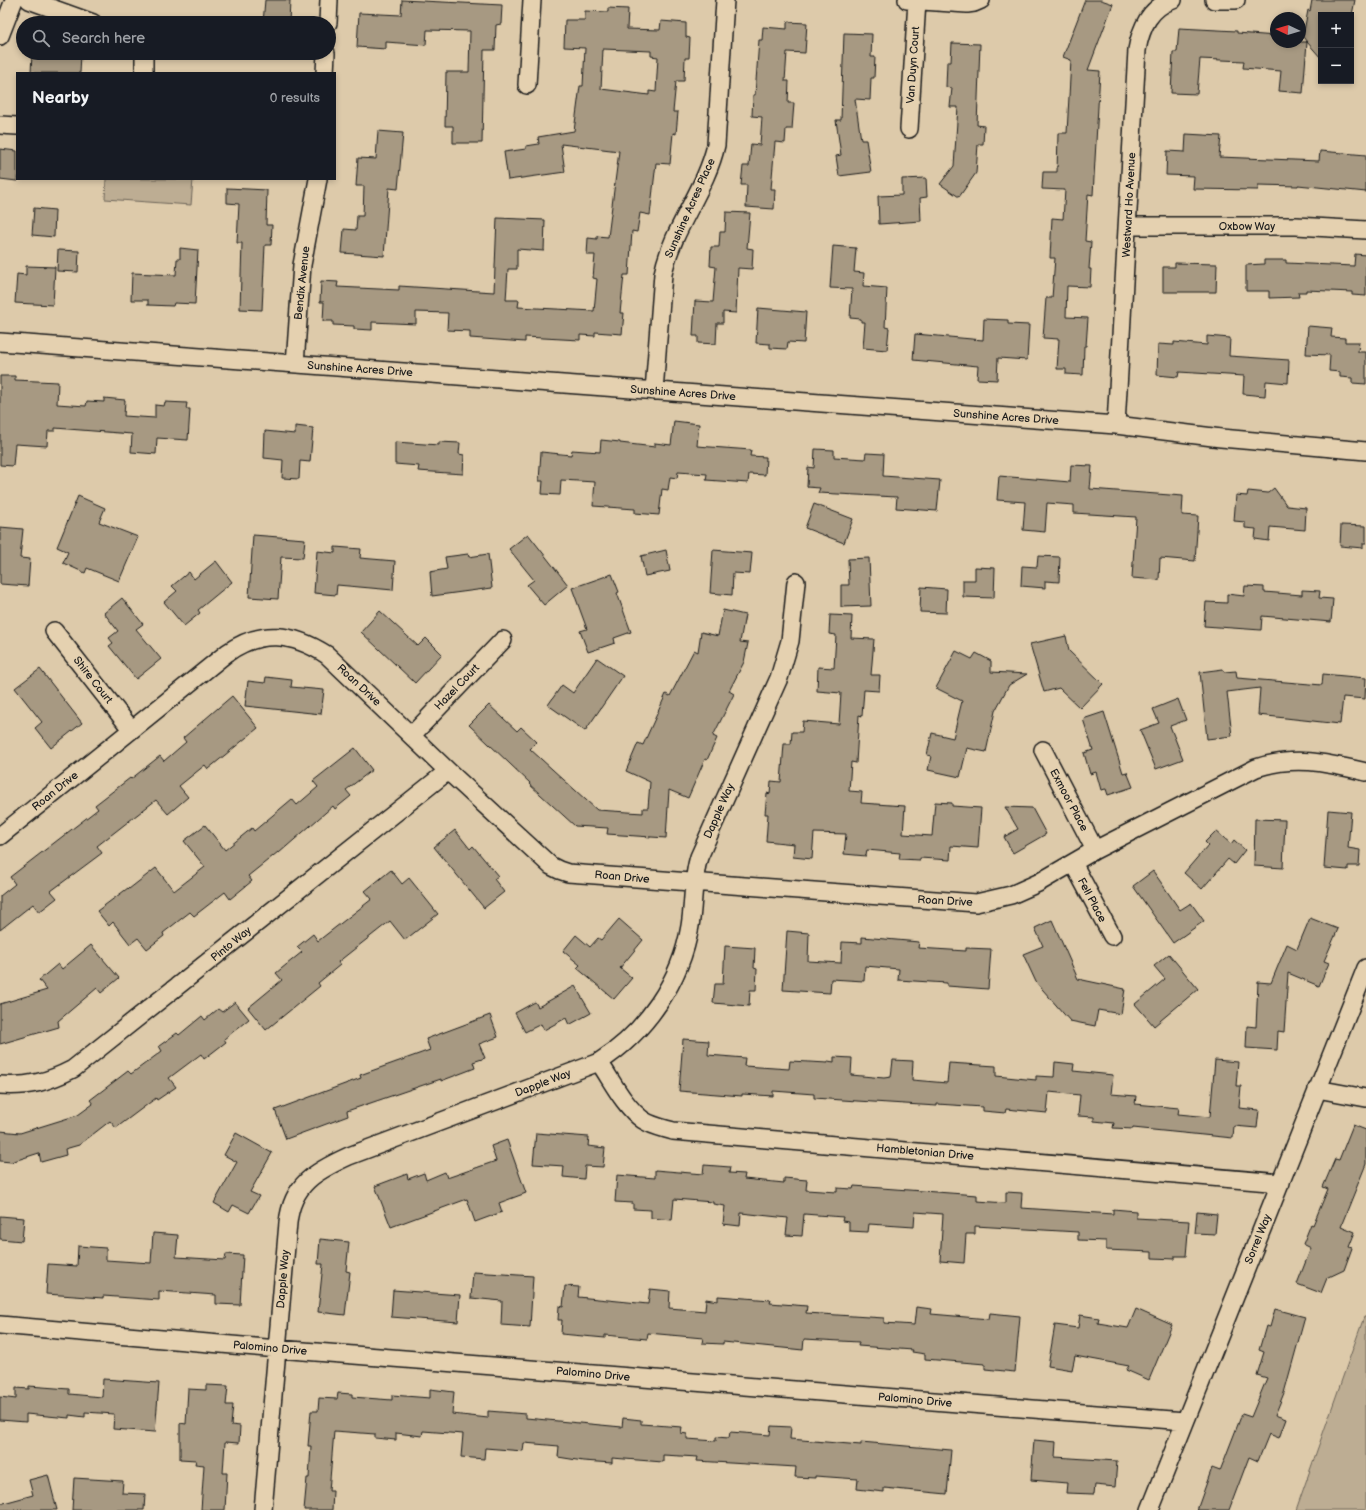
<!DOCTYPE html>
<html lang="en">
<head>
<meta charset="utf-8">
<style>
  :root { --surface:#171b24; --page:#20242c; --text:#f1f3f6; --muted:#9ea1a6; --line:#363941 }
  body { margin:0; font-family:"Balsamiq Sans",sans-serif; background:var(--page); color:var(--text) }
  .controls { position:absolute; right:12px; top:12px; display:grid; overflow:hidden; border-radius:0px; box-shadow:0 2px 6px #0003 }
  .controls button { width:36px; height:36px; display:grid; place-items:center; padding:0; border:0; border-bottom:1px solid var(--line); background:var(--surface); color:var(--text); font:20px sans-serif }
  .compass { position:absolute; left:1270px; top:12px; width:36px; height:36px; border-radius:50%; background:var(--surface); box-shadow:0 2px 6px #0003; rotate:274deg }
  .list { margin:0; padding:0; list-style:none }
  h2 { display:flex; justify-content:space-between; align-items:center; height:52px; margin:0; padding:0 16px; font-size:17px }
  h2 small { font-size:13px; font-weight:400; color:var(--muted) }
  .icon { flex:none; width:22px; height:22px; fill:none; stroke:currentColor; stroke-width:2; stroke-linecap:round; stroke-linejoin:round }
  .map { position:relative; flex:none; width:1366px; height:1510px; overflow:hidden }
  .search { position:absolute; background:var(--surface); box-shadow:0 2px 6px #0003; left:16px; top:16px; width:320px; height:44px; display:flex; align-items:center; gap:10px; box-sizing:border-box; padding:0 14px; border-radius:22px; color:var(--muted); font-size:15px }
  .panel { position:absolute; background:var(--surface); box-shadow:0 2px 6px #0003; left:16px; top:72px; width:320px; height:108px; border-radius:0px }
  .map>svg:first-child { display:block }
  .green { fill:#bdad93; stroke:#6c6458 }
  .building { fill:#a79982; stroke:#1c1c1c; fill-rule:evenodd }
  .lines { fill:none; stroke-linecap:round; stroke-linejoin:round }
  .street-casing { stroke:#1c1c1c; stroke-width:20 }
  .street { stroke:#e5d1b0; stroke-width:17 }
  .labels { text-anchor:middle; dominant-baseline:central; stroke-width:4; stroke-linejoin:round; paint-order:stroke }
  .street-label { font-size:11px; fill:#1c1c1c; stroke:#e5d1b0 }
</style>
</head>
<body>
<div class="map">
<svg width="1366" height="1510" viewBox="0 0 1366 1510">
  <rect width="100%" height="100%" fill="#ddcaaa"/>
  <filter id="ink" filterUnits="userSpaceOnUse"><feTurbulence type="fractalNoise" baseFrequency=".025" numOctaves="2"/><feDisplacementMap in="SourceGraphic" scale="8" xChannelSelector="R" yChannelSelector="G"/><feConvolveMatrix kernelMatrix="1 2 1 2 8 2 1 2 1" color-interpolation-filters="sRGB"/></filter>
  <g filter="url(#ink)">
    <path class="green" d="M106,179H193L191,205L105,199Z
      M1364,1317H1366V1510H1296Z"/>
    <path class="building" d="M265,0H290L289,23H263Z
      M402,0L502,5L501,24L496,25L495,50H484L482,143H453V126H445L446,72H469L470,31L427,30L426,45L386,42V49L357,47L359,13L401,15Z
      M1085,0H1101L1113,4L1088,70L1100,71L1093,195L1088,194L1085,241L1091,242L1089,269H1091L1090,287L1067,286L1066,317L1088,318L1086,346H1084L1083,375L1066,374V369H1057L1059,339L1043,338L1046,298H1052L1055,258H1050L1052,218L1063,219L1065,190L1042,189L1043,172H1057L1058,133H1067L1071,60L1063,57Z
      M1312,0H1355L1352,15H1321V58L1307,42L1303,93L1279,91L1281,71L1243,68L1244,61L1200,59L1197,94L1171,93L1173,52H1177L1179,28L1237,31V33L1276,36V42H1307L1303,37L1308,10L1310,11Z
      M608,8L628,9L627,29L660,30L661,21L686,23V37L690,38L689,58H685L684,81H676L673,112H678L676,134L673,133L670,164L656,163L650,215L640,213L637,232L632,231L629,275H624L620,313H624L622,334L595,332V336L580,335V340L525,337V342L470,338V331L447,330L448,313L416,312V324L372,322V330L354,329V326L333,325V321H323L324,302H320L321,281L338,282L337,287L399,290V286L494,292L497,218L545,220L544,251L517,249V269H508L506,300H519L518,307L594,311L597,279L593,278L595,255H587L588,238L597,239V236L608,237L619,151L561,144L565,172L508,180L504,152L526,149V146L539,144L538,137L574,131L580,86H583L585,48L564,47L565,20H585V11L608,12ZM603,49L651,51V56L658,57L656,92L649,91V95L601,89Z
      M787,22L807,23L805,53L787,52L785,81H789L788,103H794L792,129H786L785,143L775,142L771,189H775L774,209L746,207L747,185H741L743,166H749L751,144L760,145L762,117L752,116L753,95H755L759,40H762L763,27L787,29Z
      M844,33L872,34L871,57H875L874,78H871L870,100L855,99L861,140H866L871,172L839,176L836,156L841,155L836,120H841Z
      M952,43L980,44L977,125L984,126L983,144H978L976,173L959,197L940,184L954,166L958,107H950L952,88L946,87L947,62H951Z
      M32,53H81L80,73H31Z
      M378,131L403,133L398,189L389,188L384,256L342,253L344,229L356,230L357,216H363L364,186H356L358,158L376,159Z
      M1186,134L1221,136L1219,157L1319,161L1320,151L1366,155V192L1298,185V186L1258,185V190L1193,189L1194,176L1166,175L1167,151L1185,152Z
      M0,149L17,151V181L0,179Z
      M926,178L927,197L920,198L921,221L879,224L878,196L902,195V179Z
      M227,188L267,190L266,225H272L271,245H265L262,310L240,309L242,243H237L239,204L227,203Z
      M34,208L55,210L54,237L32,235Z
      M726,212L750,213L747,248L753,249L752,269L738,268L736,313L723,312V323H717L716,344L698,343V336H693L695,301L713,302L716,267L710,266L711,247H719L720,232H725Z
      M833,246L856,248L854,272L864,273L863,286L887,288L885,327L889,328L887,350L863,348L865,322H861V319L850,318L852,289L830,288Z
      M180,248L198,250L195,304L174,303L173,306L148,305V300H131L132,273L176,275L177,259H180Z
      M58,250L79,251L78,272L57,271Z
      M1355,254L1366,255V296L1352,295V292L1306,290V292H1298L1299,297L1269,298V291H1246V265L1264,264V260H1286V263L1354,266Z
      M1175,263L1217,264L1216,292H1163V267H1175Z
      M26,266L55,267L53,305L15,303L17,274L26,275Z
      M758,308L806,312L804,343L788,342L787,349L770,348V344L756,343Z
      M984,319L1008,320V324L1029,325L1027,360L998,358L997,380L977,379L978,366L913,360L915,334L983,340Z
      M1308,326L1332,328L1331,337L1345,338V342H1359L1358,352H1366V384L1352,383V378L1340,377V372L1329,371L1330,355L1306,354Z
      M1207,336L1230,338L1229,356L1289,360L1288,383L1266,381L1265,396L1243,394L1244,376L1179,372L1178,377L1157,375L1158,344L1174,345V342L1207,345Z
      M0,376H15V380L58,382L57,404L86,406L87,401L104,402V398L125,400L124,416L155,418V405L164,406L165,402L187,403L186,409H190L188,440L157,438L156,454L131,452L132,434L55,428V431H48L47,446L15,444L13,466L0,465Z
      M674,421L699,424L697,446L751,450L750,456L766,457L765,475L749,474L748,483L706,480L707,474L678,472L677,478L670,477L668,490L662,489L659,515L635,513V509L593,506L595,482L561,480L560,495L542,494L543,481H539L541,452L571,455L572,450L600,452L601,440L620,442V443L655,447V443L671,445Z
      M295,426L313,428L310,462L300,461L299,479L282,478L283,460L264,458L265,431L295,434Z
      M395,442L439,445V442L460,443L459,454L464,455L463,474L418,471L419,466L395,464Z
      M815,449L834,450V457L865,459L866,453L884,454L883,476L940,480L937,511L896,508L897,497L818,493L820,488L807,487L808,467L814,468Z
      M1071,465L1092,466L1090,489L1183,496L1182,515L1198,516L1195,561L1160,558L1159,580L1132,578L1136,517L1074,513V505L1047,503L1045,532L1023,530L1025,502L997,500L999,476L1070,482Z
      M1274,488L1287,506L1306,508L1305,530L1270,527L1269,541L1255,539L1256,529L1245,528V522L1234,521L1236,495L1247,496L1248,491L1268,493Z
      M78,496L105,508L99,522L138,537L119,581L87,568L85,573L63,563L68,552L57,547Z
      M814,504L853,519L844,543L805,528Z
      M1341,525L1366,526V543H1363V548L1340,546Z
      M0,527L23,529L20,558L30,559L28,586L0,584Z
      M528,534L568,585L544,605L527,585L534,580L509,549Z
      M253,535L305,539L303,558L281,557L278,599L249,597Z
      M335,547L361,549L360,558L395,561L393,590L337,585L336,595L314,593L317,551L335,553Z
      M666,550L670,571L645,576L641,556Z
      M713,550L752,553L750,574L733,573L732,595L710,593Z
      M468,554L469,557L488,554L492,588L432,596L430,572L447,569L445,557Z
      M1038,556L1060,557L1059,582L1045,581V588L1021,586L1022,566L1037,567Z
      M869,558L871,606L841,607V585H849L848,559Z
      M216,561L232,582L198,610L200,613L184,626L164,602L177,591L172,586L189,572L194,579Z
      M975,567L995,568L994,598L963,597V580H975Z
      M612,574L619,592L617,593L631,632L614,638L615,643L588,652L580,631L587,629L572,588Z
      M1245,586L1264,587V592L1302,595V590L1320,591L1319,598L1333,599L1331,622L1262,616L1261,630L1204,626L1206,602L1227,603V594L1244,596Z
      M921,587L947,589L946,613L920,612Z
      M122,598L143,624L136,629L161,659L136,679L109,646L113,643L109,638L118,631L104,613Z
      M723,610L745,615L740,642L748,643L744,662L729,691L734,694L713,736L717,738L707,760L705,759L688,798L669,790L666,838L607,834L608,828L575,826L529,784L530,783L469,725L489,705L517,731L521,727L537,742L530,749L597,810L643,813V808H648L650,782L626,771L638,743L643,745L666,694L670,696L694,650L698,652L701,632L718,636Z
      M380,611L418,646L426,638L442,654L415,683L361,632Z
      M830,615L852,616L851,638L874,639L871,675H880L879,691L864,690L862,716L859,715L856,763L851,762L849,791L862,792L861,803L905,806L903,834L932,836L935,802L952,803V806L981,808L978,848L951,846L950,860L920,858V860L899,859L900,853L867,850L866,856L844,854L846,834L814,833L812,859L793,857L794,844L766,841L768,814H765L767,793L770,794L771,781L781,782L784,744H791L792,732H802L803,721L839,724L841,693L817,691L818,667L834,668L836,635L829,634Z
      M1066,636L1069,651L1103,684L1080,708L1059,688L1044,692L1030,644Z
      M956,651L972,659L976,653L991,661V672L1027,674L1009,685L995,711L986,752L967,748L960,777L928,770L931,756L927,755L932,733L953,738L962,701L936,688Z
      M597,658L623,676L585,731L548,705L562,685L573,693Z
      M40,669L82,723L51,748L35,728L42,722L15,688Z
      M1223,669L1224,672L1236,671L1237,678L1322,685L1323,674L1366,678L1365,699L1343,697L1340,724L1258,715L1260,688L1227,692L1232,736L1207,739L1200,672Z
      M266,677L292,680L291,687L324,690L321,714L245,706L248,681L265,683Z
      M232,696L258,728L208,769L205,765L179,786L188,797L168,814L156,800L97,846L102,853L51,891L57,898L39,912L33,904L0,930V896L15,884L10,877L98,809L95,805L130,778L131,779L160,756L164,761L186,742L183,738Z
      M1178,699L1186,720L1170,726L1183,759L1156,769L1140,730L1159,723L1153,709Z
      M1104,712L1123,773L1127,772L1133,787L1108,795L1106,789L1101,790L1096,772L1090,774L1084,753L1093,750L1083,719Z
      M355,748L372,770L346,790L351,796L335,809L333,806L279,853L278,852L248,876L252,881L230,899L225,892L194,916L190,912L163,933L164,936L147,949L138,938L130,944L113,922L109,926L97,911L128,888L129,889L156,868L174,891L205,867L184,841L205,825L225,850L252,828L254,831L292,799L297,805L318,787L313,781Z
      M1005,807L1032,808L1046,834L1013,853L1004,837L1018,829Z
      M1328,810L1351,812L1348,848L1360,850L1359,866H1348V870L1324,868Z
      M1255,819L1285,820L1283,868L1254,866Z
      M455,830L470,849L473,846L498,876L494,879L504,892L484,908L434,847Z
      M1216,831L1231,844L1234,840L1245,850L1234,864L1228,859L1202,889L1184,873L1208,845L1205,842Z
      M391,870L402,884L409,878L438,914L405,940L390,921L338,962L340,965L318,983L320,986L266,1030L248,1008L282,980L276,973L302,952L297,947L313,934L318,941L372,899L365,891Z
      M1153,871L1180,910L1191,903L1204,921L1173,943L1133,886Z
      M1310,918L1338,929L1324,961L1329,963L1319,986L1288,973L1284,1032L1278,1031L1277,1050L1246,1048L1247,1026L1256,1027L1258,982L1271,983L1287,944L1297,949Z
      M619,919L643,940L620,968L632,978L614,999L577,968L580,965L563,951L576,935L590,947L598,938L601,940Z
      M1052,920L1078,979L1125,989L1121,1014L1098,1010L1095,1026L1070,1021L1036,982L1023,954L1043,946L1035,928Z
      M787,931L809,933L808,961L841,963L842,942L862,943V937L919,942L918,948L966,951V948L991,949L988,989L947,986V983L898,980L899,969L865,966L864,981L831,979L830,993L783,990Z
      M91,945L119,978L101,993L97,988L58,1021L59,1027L0,1044V1004L47,990L39,980L58,964L62,969Z
      M725,946L755,948L754,968L757,969L756,990H750L749,1006L713,1003L715,984H723Z
      M1169,954L1198,989L1154,1026L1135,1004L1165,979L1154,966Z
      M575,986L591,1013L569,1025L566,1018L544,1030L541,1024L525,1032L515,1013L535,1002L538,1007Z
      M235,1002L249,1019L224,1039L226,1042L204,1059L201,1054L169,1078L176,1087L157,1100L156,1098L116,1128L110,1121L79,1145L65,1149L66,1155L41,1162L39,1153L11,1162L0,1161V1131L20,1133L78,1115L93,1104L90,1100L128,1071L131,1074L162,1051L159,1046L177,1033L179,1035L202,1016L205,1020L218,1009L222,1012Z
      M490,1015L498,1037L479,1044L485,1058L473,1062L475,1068L441,1081V1079L347,1111L348,1116L286,1139L275,1110L361,1078L360,1075L430,1050L426,1039Z
      M683,1039L709,1041L708,1055L745,1058L744,1066L789,1069L790,1061L828,1063V1061L834,1062V1057L852,1058L851,1075L884,1078L891,1077L893,1060L913,1061L912,1080L947,1083L949,1063L996,1066V1076L1036,1080V1076L1054,1077L1055,1062L1074,1064L1073,1071L1113,1075L1111,1094L1136,1096L1135,1104L1179,1108L1178,1114L1210,1117L1215,1060L1238,1062L1236,1086H1241L1239,1108L1259,1110L1257,1128L1234,1126L1233,1138L1133,1128V1129L1113,1128L1114,1123L1094,1121V1117L1078,1116L1080,1095L1049,1092L1047,1113L1006,1109L1005,1113L983,1111V1107L937,1104V1106L857,1101L814,1098V1094L773,1091V1096L742,1094V1096L679,1091Z
      M1353,1125L1366,1130V1164L1341,1226L1355,1232L1349,1247L1352,1248L1344,1270L1327,1278L1321,1293L1297,1284L1311,1248L1303,1244L1311,1224L1313,1225L1328,1189L1323,1187L1335,1159L1339,1160Z
      M236,1133L272,1153L250,1192L259,1196L249,1213L233,1205L229,1212L214,1203L237,1162L224,1155Z
      M536,1133L589,1137L588,1146L605,1148L603,1167L585,1166L584,1179L563,1177L564,1166L533,1164Z
      M507,1140L526,1193L499,1203L502,1212L475,1222L467,1199L391,1227L375,1186L407,1174L408,1179L424,1173L426,1180L445,1172L447,1178L496,1161L491,1146Z
      M704,1165L730,1167L729,1173L745,1174L744,1179L784,1183V1178L807,1180L806,1190L837,1192V1188L853,1189L854,1186L977,1195V1201L1006,1203V1192L1022,1193L1021,1208L1113,1214V1209L1136,1211V1218L1189,1221L1186,1256H1175V1259L1152,1258V1252L1106,1250V1241L1078,1240V1232L975,1226V1234H966L964,1263L940,1261L943,1214L915,1212L914,1227L869,1224L868,1232L849,1231V1222L842,1221L843,1217L804,1214L802,1236L786,1235L788,1218L741,1213L740,1226L723,1224L725,1206L713,1204V1202L674,1199L672,1220L651,1218V1210L633,1209V1203L615,1202L617,1175L655,1178V1170L703,1174Z
      M1197,1212L1217,1214L1215,1234L1195,1233Z
      M0,1216L24,1218L22,1241L0,1239Z
      M153,1233L178,1235L176,1257L225,1260L226,1254L243,1255L240,1305L216,1304V1295L159,1291V1300L103,1296V1298L46,1294L48,1264L77,1266L78,1246L106,1248V1260L151,1263Z
      M320,1239L349,1242L346,1271L350,1272L345,1315L318,1312L323,1264H318Z
      M473,1272L533,1276L530,1327L501,1325L502,1301L471,1298Z
      M565,1286L579,1287L578,1297L648,1304L650,1289L670,1291L669,1308L705,1311L706,1299L718,1301V1296L771,1300L770,1303L807,1306L806,1313L884,1318V1323L914,1325L916,1307L932,1309L931,1314L989,1319L990,1313L1020,1316L1015,1372L985,1369V1364L925,1359V1354L912,1352L913,1350L858,1346L859,1342L804,1339L803,1350L723,1342V1344L702,1343L703,1338L648,1333L647,1339L605,1335V1338L561,1334L562,1320H558L559,1306L563,1307Z
      M393,1290L460,1295L458,1322L391,1317Z
      M1136,1309L1172,1325L1149,1380L1126,1370L1129,1366L1075,1356L1072,1370L1048,1366L1055,1325L1078,1328L1080,1315L1099,1318L1098,1323L1128,1328Z
      M1275,1309L1305,1317L1284,1393L1275,1415L1286,1419L1279,1438L1269,1434L1258,1461L1249,1457L1229,1510H1197L1212,1468L1220,1471L1242,1414L1251,1417L1267,1378L1257,1375L1264,1352L1259,1350L1266,1326L1270,1327Z
      M103,1379L159,1383L155,1432L113,1429L114,1414L85,1412V1417L69,1415V1418L26,1414V1422L0,1420V1397L16,1399V1388L29,1389V1386L69,1389V1394L102,1397Z
      M206,1385L228,1386L226,1405H233L231,1425L240,1426L239,1443L225,1442L223,1473H227L225,1510H201L204,1465L195,1464L196,1460L180,1459V1423L186,1424L188,1389L206,1390Z
      M430,1389L454,1392L452,1414L488,1418V1411L526,1414V1418L622,1427L623,1418L641,1420V1424L682,1427L681,1433L687,1434V1439L716,1441V1437L729,1438L730,1432L770,1435L771,1426L791,1427L790,1439L861,1445V1442L951,1450L947,1494L884,1488V1492L857,1489L858,1479L815,1476V1478L795,1477L796,1467L697,1461L698,1457L663,1455V1462L612,1458V1463L583,1461L558,1457L559,1446L524,1443L523,1451L485,1448L484,1459L461,1457L463,1434L423,1431L422,1436L396,1433V1440L375,1438V1434L334,1431L329,1491H333L332,1510H304L307,1478H309L311,1446H308L311,1411H318L319,1398L337,1399L338,1393L352,1394V1397L392,1400V1395L430,1398Z
      M1034,1440L1056,1442L1055,1457L1117,1461L1115,1487L1095,1485L1094,1494L1066,1493L1067,1483L1031,1480Z
      M48,1475L57,1510H0V1504L33,1495L29,1480Z
      M74,1478L123,1481L122,1493L145,1494L144,1510H72Z"/>
    <g class="lines">
      <defs>
        <path id="street" d="M29,0L93,23
          M907,0L967,4L974,3L981,0
          M1214,0H1236
          M328,23L329,0
          M0,36L14,0
          M144,73V53
          M325,73L326,53
          M527,85L532,0
          M0,125L17,126
          M909,129L917,1
          M1128,226H1296L1366,230
          M0,342L1116,425L1221,438L1366,451
          M295,364L302,265L318,179
          M654,391L663,274C672,228 706,190 716,145L725,0
          M1116,425L1137,50C1141,27 1150,7 1173,0
          M54,631L131,729
          M412,735L503,640
          M1043,750L1095,850
          M0,836L227,653C261,629 293,633 327,655L448,771L551,866L559,870L568,873L976,903L1011,895L1038,883L1095,850L1256,768C1295,755 1327,763 1366,772
          M1073,863L1112,936
          M599,1062C612,1081 624,1106 643,1120C652,1126 663,1128 673,1131L1281,1183
          M0,1085C28,1087 48,1082 73,1069L448,771
          M1317,1089L1366,1098
          M0,1325L278,1349L1185,1421
          M263,1510L288,1223C292,1184 316,1171 349,1156L599,1062C646,1032 681,981 690,926C694,903 692,879 699,857L779,678L790,641L796,582
          M1150,1510L1366,968"/>
      </defs>
      <use href="#street" class="street-casing"/>
      <use href="#street" class="street"/>
    </g>
  </g>
  <g class="labels">
    <g class="street-label">
      <text transform="translate(913 65) rotate(-86)">Van Duyn Court</text>
      <text transform="translate(1129 205) rotate(-87)">Westward Ho Avenue</text>
      <text transform="translate(690 208) rotate(-66)">Sunshine Acres Place</text>
      <text x="1247" y="226">Oxbow Way</text>
      <text transform="translate(302 283) rotate(-84)">Bendix Avenue</text>
      <text transform="translate(360 369) rotate(4)">Sunshine Acres Drive</text>
      <text transform="translate(683 393) rotate(4)">Sunshine Acres Drive</text>
      <text transform="translate(1006 417) rotate(4)">Sunshine Acres Drive</text>
      <text transform="translate(93 680) rotate(52)">Shire Court</text>
      <text transform="translate(359 685) rotate(43)">Roan Drive</text>
      <text transform="translate(457 687) rotate(-46)">Hazel Court</text>
      <text transform="translate(55 791) rotate(-39)">Roan Drive</text>
      <text transform="translate(1069 800) rotate(62)">Exmoor Place</text>
      <text transform="translate(719 811) rotate(-66)">Dapple Way</text>
      <text transform="translate(622 877) rotate(5)">Roan Drive</text>
      <text transform="translate(1092 900) rotate(62)">Fell Place</text>
      <text transform="translate(945 901) rotate(3)">Roan Drive</text>
      <text transform="translate(231 944) rotate(-39)">Pinto Way</text>
      <text transform="translate(543 1083) rotate(-21)">Dapple Way</text>
      <text transform="translate(925 1152) rotate(5)">Hambletonian Drive</text>
      <text transform="translate(1258 1239) rotate(-68)">Sorrel Way</text>
      <text transform="translate(283 1279) rotate(-85)">Dapple Way</text>
      <text transform="translate(270 1348) rotate(5)">Palomino Drive</text>
      <text transform="translate(593 1374) rotate(5)">Palomino Drive</text>
      <text transform="translate(915 1400) rotate(5)">Palomino Drive</text>
    </g>
  </g>
</svg>
<div class="controls">
<button>+</button>
<button>−</button>
</div>
<svg class="compass" viewBox="-18 -18 36 36"><path d="M0-13l5 13h-10z" fill="#e53935"/><path d="M0 13l5-13h-10z" fill="#9ea1a6"/></svg>
<div class="search"><svg class="icon" aria-label="search" viewBox="0 0 24 24"><circle cx="10" cy="10" r="6"/><path d="M15 15l6 6"/></svg>Search here</div>
<section class="panel">
<h2>Nearby<small>0 results</small></h2>
<ul class="list">
</ul>
</section>
</div>
</body>
</html>
